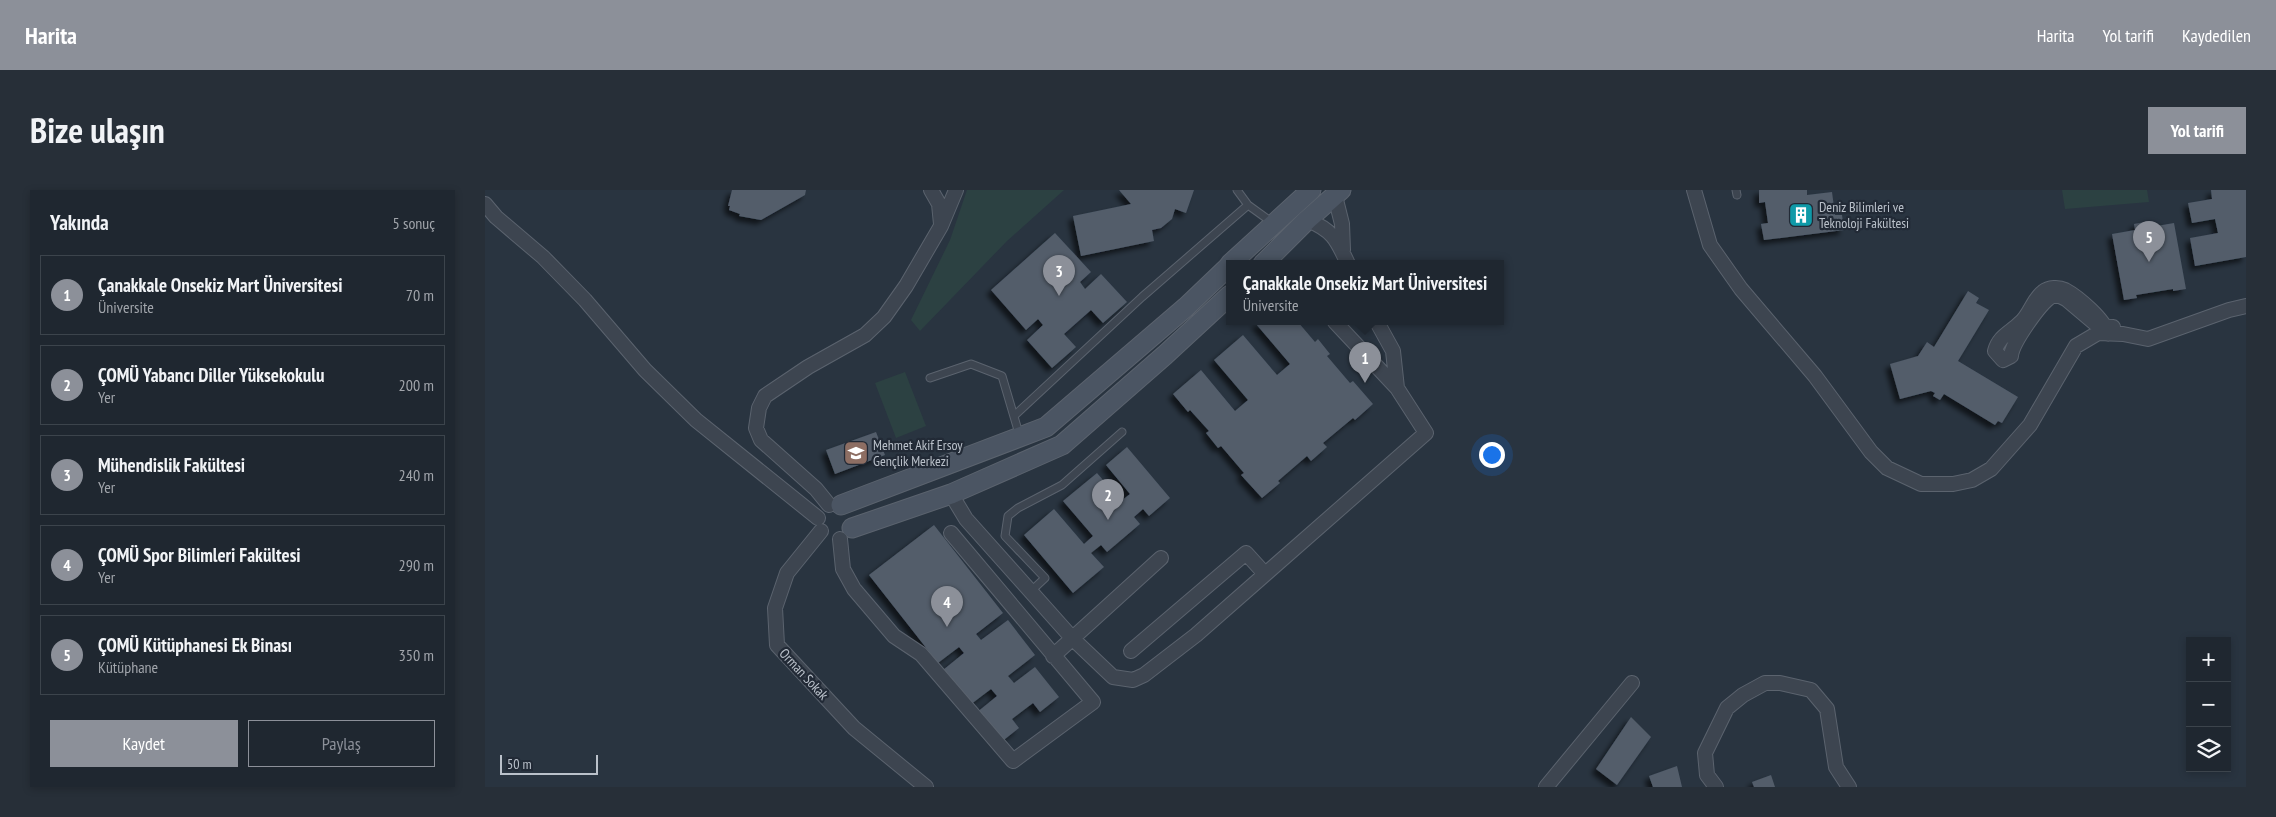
<!DOCTYPE html>
<html lang="tr">
<head>
<meta charset="utf-8">
<style>
  :root { --surface:#1f2730; --page:#272f38; --text:#f1f3f6; --muted:#a1a5ab; --line:#3c444c; --accent:#8c9099 }
  body { margin:0; font-family:"PT Sans Narrow",sans-serif; background:var(--page); color:var(--text) }
  .controls { position:absolute; right:15px; bottom:15px; display:grid; overflow:hidden; border-radius:0px; box-shadow:0 2px 8px #0003 }
  .controls button { width:45px; height:45px; display:grid; place-items:center; padding:0; border:0; border-bottom:1px solid var(--line); background:var(--surface); color:var(--text); font:25px sans-serif }
  .scale { position:absolute; left:15px; bottom:12px; width:98px; box-sizing:border-box; padding-left:5px; border:2px solid #bac1ca; border-top:0; font-size:14px; line-height:18px; white-space:nowrap; color:#bac1ca; -webkit-text-stroke:4px #222a36; paint-order:stroke }
  .you { position:absolute; left:1006px; top:264px; width:18px; height:18px; margin:-12px; border:4px solid #fff; border-radius:50%; background:#1a73e8; box-shadow:0 0 0 8px #1a73e833 }
  .badge { display:grid; place-items:center; width:32px; height:32px; border-radius:50%; background:var(--accent); color:#fff; font-size:16px; font-weight:700 }
  .pin { position:absolute; translate:-50% -41px; filter:drop-shadow(0 1px 2px #0008) }
  .pin::after { content:''; position:absolute; top:26px; width:18px; height:15px; background:inherit; clip-path:polygon(0 0,100% 0,50% 100%) }
  .popup { position:absolute; left:741px; top:70px; width:278px; height:65px; box-sizing:border-box; display:grid; place-content:center; border-radius:0px; background:var(--surface); filter:drop-shadow(0 1px 4px #0005); font-size:16px; white-space:nowrap; color:var(--muted) }
  .popup b { font-size:19px; color:var(--text) }
  .popup::after { content:''; position:absolute; left:50%; top:100%; margin-left:-10px; border:10px solid transparent; border-top-color:var(--surface) }
  .list { margin:0; padding:0; list-style:none }
  h2 { display:flex; justify-content:space-between; align-items:center; height:65px; margin:0; padding:0 20px; font-size:21px }
  h2 small { font-size:16px; font-weight:400; color:var(--muted) }
  .list li { display:grid; grid-template-columns:32px 1fr auto; gap:15px; align-items:center; box-sizing:border-box; height:80px; margin:0 10px 10px; padding:0 10px; border:1px solid var(--line); border-radius:0px }
  .list b { display:block; font-size:19px; white-space:nowrap }
  .list p { margin:0; font-size:16px; white-space:nowrap; color:var(--muted) }
  .list em { font-size:16px; font-style:normal; color:var(--muted) }
  .actions { display:flex; gap:10px; padding:15px 20px }
  .actions a { flex:1; padding:11px 0; border:1px solid var(--accent); border-radius:0px; text-align:center; font-size:18px; color:var(--accent) }
  .actions .main { background:var(--accent); color:#fff }
  .icon { flex:none; width:28px; height:28px; fill:none; stroke:currentColor; stroke-width:2; stroke-linecap:round; stroke-linejoin:round }
  .map { position:relative; flex:none; width:1761px; height:597px; overflow:hidden; border-radius:0px }
  header { display:flex; align-items:center; gap:30px; box-sizing:border-box; height:70px; padding:0 25px; background:var(--accent); color:#fff }
  header strong { font-size:24px }
  nav { display:flex; gap:28px; margin-inline-start:auto; font-size:18px }
  .intro { display:flex; align-items:center; justify-content:space-between; box-sizing:border-box; height:120px; padding:0 30px }
  h1 { margin:0; font-size:35px }
  .button { padding:12px 22px; border-radius:0px; background:var(--accent); color:#fff; font-size:18px; font-weight:700 }
  main { display:flex; gap:30px; padding:0 30px }
  aside { flex:1; background:var(--surface); border-radius:0px; box-shadow:0 2px 8px #0003 }
  .map>svg:first-child { display:block }
  .green { fill:#2c4142 }
  .building { fill:#525d6b; filter:url(#shadow) }
  .lines { fill:none; stroke-linecap:round; stroke-linejoin:round }
  .lane-casing { stroke:#5b636e; stroke-width:9 }
  .street-casing { stroke:#5b636e; stroke-width:16 }
  .secondary-casing { stroke:#5b636e; stroke-width:21 }
  .lane { stroke:#3d4550; stroke-width:7 }
  .street { stroke:#3d4550; stroke-width:14 }
  .secondary { stroke:#4b5563; stroke-width:19 }
  .labels { text-anchor:middle; dominant-baseline:central; stroke-width:4.5; stroke-linejoin:round; paint-order:stroke }
  .poi-label { font-size:14px; fill:#bac1ca; stroke:#222a36; text-anchor:start }
  .street-label { font-size:14px; fill:#bac1ca; stroke:#222a36 }
</style>
</head>
<body>
<header>
<strong>Harita</strong>
<nav><a>Harita</a><a>Yol tarifi</a><a>Kaydedilen</a></nav>
</header>
<div class="intro"><h1>Bize ulaşın</h1><a class="button">Yol tarifi</a></div>
<main>
<aside>
<h2>Yakında<small>5 sonuç</small></h2>
<ul class="list">
<li><span class="badge">1</span><div><b>Çanakkale Onsekiz Mart Üniversitesi</b><p>Üniversite</p></div><em>70 m</em></li>
<li><span class="badge">2</span><div><b>ÇOMÜ Yabancı Diller Yüksekokulu</b><p>Yer</p></div><em>200 m</em></li>
<li><span class="badge">3</span><div><b>Mühendislik Fakültesi</b><p>Yer</p></div><em>240 m</em></li>
<li><span class="badge">4</span><div><b>ÇOMÜ Spor Bilimleri Fakültesi</b><p>Yer</p></div><em>290 m</em></li>
<li><span class="badge">5</span><div><b>ÇOMÜ Kütüphanesi Ek Binası</b><p>Kütüphane</p></div><em>350 m</em></li>
</ul>
<div class="actions"><a class="main">Kaydet</a><a>Paylaş</a></div>
</aside>
<div class="map">
<svg width="1761" height="597" viewBox="0 0 1761 597">
  <defs>
    <filter id="shadow"><feDropShadow dx="-4.5" dy="4.5" stdDeviation="2.5" flood-color="#0009"/></filter>
  </defs>
  <rect width="100%" height="100%" fill="#293440"/>
  <path class="green" d="M482,0H579L522,51L435,141L426,130L465,50Z
    M1577,0H1662L1664,12L1580,19Z
    M420,182L441,236L411,248L390,193Z"/>
  <path class="building" d="M247,0H321L320,5L276,30L254,26L255,24L244,20L245,16H243Z
    M634,0H709L701,23L690,19L687,29L676,38L667,40L669,51L596,66L588,26L646,14Z
    M1274,0H1322V5L1347,2L1350,25H1357L1359,40L1279,50L1276,34L1283,33L1280,12L1274,13Z
    M1726,0H1761V67L1710,76L1705,48L1733,43L1730,29L1707,33L1703,13L1727,9Z
    M1665,31L1666,37L1689,33L1701,99L1688,101V99L1651,105L1652,108L1639,110L1627,44L1650,40L1649,34Z
    M570,43L606,82L595,92L600,99L616,84L642,112L618,133L606,120L579,144L591,157L567,178L542,150L558,135L553,129L541,140L506,100Z
    M1483,101L1494,108L1491,113L1504,120L1473,171L1533,207L1517,233L1513,231L1510,235L1459,204L1455,210L1448,206L1450,203L1446,201L1415,209L1405,174L1433,166L1442,152L1449,157Z
    M774,132H813L830,152L833,149L845,164L842,166L865,193L868,191L888,214L870,230L868,228L838,253L842,257L826,271L822,266L793,291L795,293L777,308L756,285L759,283L736,256L733,258L721,243L724,241L705,220L703,222L688,204L716,180L750,221L763,210L729,170L758,145L792,185L805,174L771,134Z
    M391,242L400,265L350,284L341,260Z
    M642,257L685,308L664,326L658,319L649,327L655,334L622,362L616,355L606,363L619,377L588,403L539,345L569,319L599,354L608,346L578,311L612,283L636,311L645,304L621,275Z
    M449,335L518,423L491,444L496,450L523,430L550,465L523,486L529,493L550,477L574,507L555,522L548,513L527,529L534,538L515,553L491,523L512,506L506,499L485,515L458,480L479,463L474,457L453,473L384,385Z
    M1146,527L1166,547L1132,595L1111,579Z
    M1192,576L1197,597H1168L1164,586Z
    M1286,585L1290,597H1269L1267,592Z"/>
  <g class="lines">
    <defs>
      <path id="lane" d="M752,0L763,15L788,33
        M1251,0L1252,5
        M445,188L486,174L517,186L535,247
        M529,226L657,107L763,15
        M545,402L560,388L520,346L523,326L533,318L577,295L637,242"/>
      <path id="street" d="M446,0L454,14L456,34
        M1209,0L1225,55L1256,99L1330,186L1386,262L1402,278L1436,294H1468L1487,290L1506,279L1545,235L1591,156L1613,143L1638,144L1663,149L1744,120L1761,116
        M850,6L857,34L858,60
        M0,14L11,27L58,67L100,110L160,180L211,230L333,328
        M822,30C848,40 852,50 863,74
        M850,132L912,198
        M1623,144C1620,130 1593,107 1580,100C1574,97 1564,97 1558,102C1548,109 1545,125 1535,133C1525,143 1514,146 1510,161L1518,170L1526,166C1527,153 1555,113 1567,106H1575L1581,109L1613,136L1628,137
        M466,304L481,329L588,449L628,487L648,490L659,485L711,445L941,243L912,198L908,161L892,132
        M344,315L331,299L276,250L271,238L274,218L280,206L323,177L380,145L399,127L421,96L456,36L471,0
        M336,341L302,383L290,418L292,455L369,538L441,597
        M355,349L358,379L369,399L409,446L436,464L528,571L608,512L466,343
        M646,461L761,363L780,384
        M568,466L676,368
        M1061,597L1147,493
        M1231,597L1222,585L1220,563L1242,518L1258,505L1280,493H1295L1326,500L1342,519L1351,577L1364,597"/>
      <path id="secondary" d="M745,74L826,0
        M778,74L822,30L856,0
        M356,315L561,237L701,117L745,75
        M367,338L466,304L577,255L680,165L745,105"/>
    </defs>
    <use href="#lane" class="lane-casing"/>
    <use href="#street" class="street-casing"/>
    <use href="#secondary" class="secondary-casing"/>
    <use href="#lane" class="lane"/>
    <use href="#street" class="street"/>
    <use href="#secondary" class="secondary"/>
  </g>
  <defs>
    <symbol id="building-square" viewBox="-11 -11 22 22"><rect x="-9" y="-9" width="18" height="18" rx="4" fill="#0f9aa8" stroke="#222a36"/><path d="M-4-6H4V6H1V3H-1V6H-4ZM-2.5-4.3h1.7v1.8h-1.7ZM.8-4.3h1.7v1.8H.8ZM-2.5-1h1.7V.8h-1.7ZM.8-1h1.7V.8H.8Z" fill="#fff"/></symbol>
    <symbol id="university-square" viewBox="-11 -11 22 22"><rect x="-9" y="-9" width="18" height="18" rx="4" fill="#8d6e63" stroke="#222a36"/><path d="M0-5L7-2L0 1L-7-2ZM-4 1L0 2.5L4 1V4Q0 6-4 4Z" fill="#fff"/></symbol>
  </defs>
  <g fill-rule="evenodd">
    <use href="#building-square" x="1302" y="11" width="28" height="28"/>
    <use href="#university-square" x="357" y="249" width="28" height="28"/>
  </g>
  <g class="labels">
    <g class="poi-label">
      <text x="1334" y="17">Deniz Bilimleri ve<tspan x="1334" dy="16">Teknoloji Fakültesi</tspan></text>
      <text x="388" y="255">Mehmet Akif Ersoy<tspan x="388" dy="16">Gençlik Merkezi</tspan></text>
    </g>
    <g class="street-label">
      <text transform="translate(319 484) rotate(47)">Orman Sokak</text>
    </g>
  </g>
</svg>
<div class="controls">
<button>+</button>
<button>−</button>
<button><svg class="icon" aria-label="layers" viewBox="0 0 24 24"><path d="M12 4l9 5-9 5-9-5zM3 14l9 5 9-5"/></svg></button>
</div>
<div class="scale">50 m</div>
<div class="you"></div>
<div class="pin badge" style="left:880px;top:193px">1</div>
<div class="popup"><b>Çanakkale Onsekiz Mart Üniversitesi</b>Üniversite</div>
<div class="pin badge" style="left:623px;top:330px">2</div>
<div class="pin badge" style="left:574px;top:106px">3</div>
<div class="pin badge" style="left:462px;top:437px">4</div>
<div class="pin badge" style="left:1664px;top:72px">5</div>
</div>
</main>
</body>
</html>
